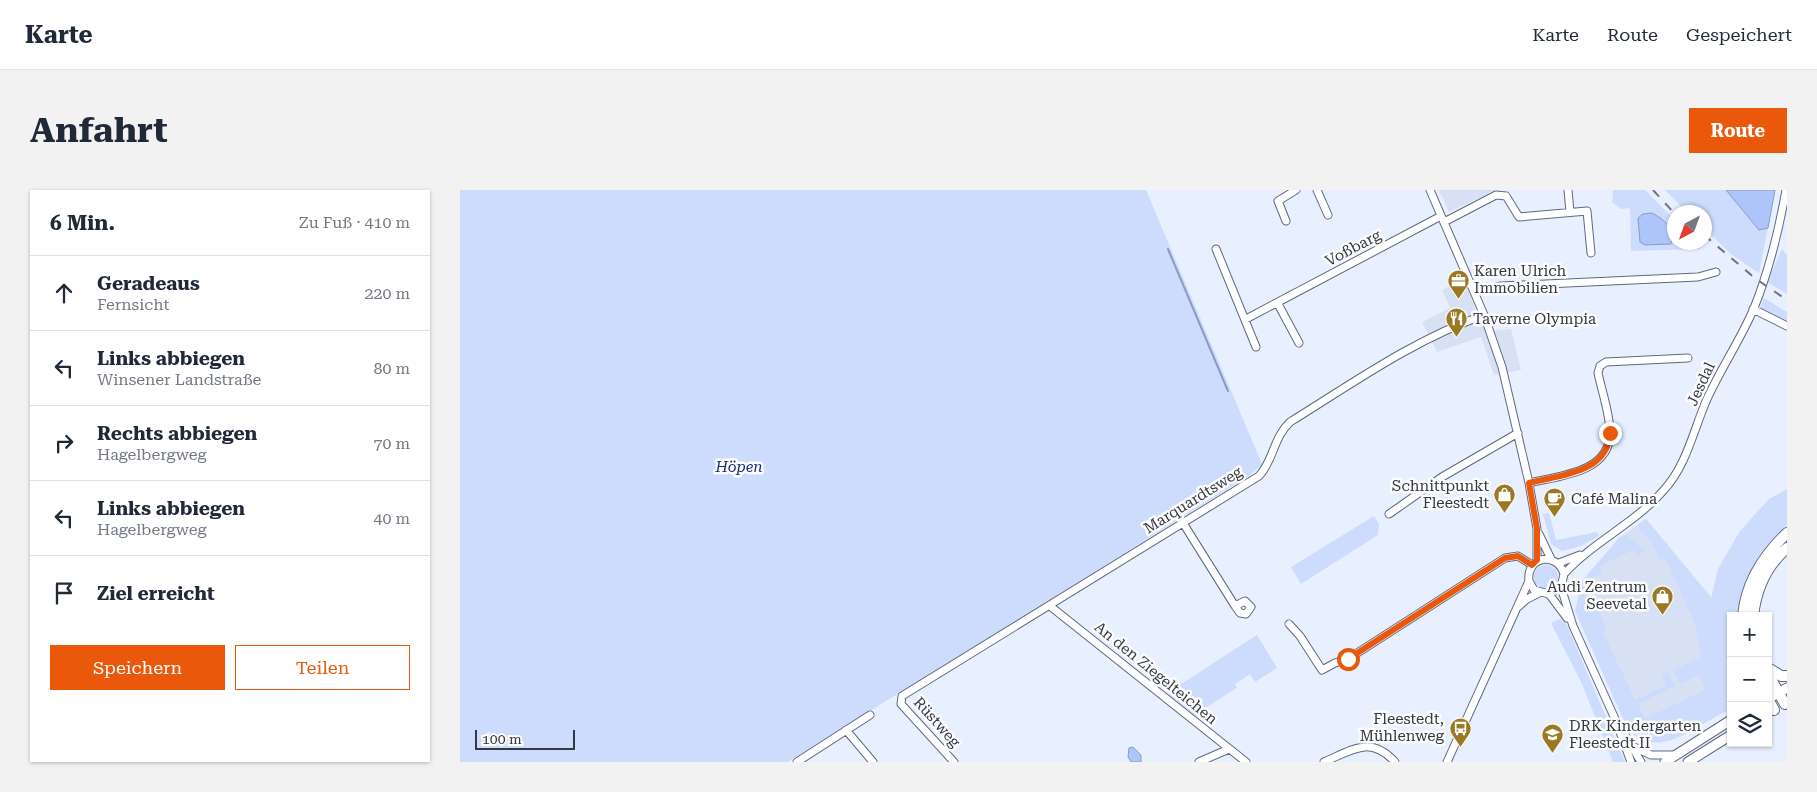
<!DOCTYPE html>
<html lang="de">
<head>
<meta charset="utf-8">
<style>
  :root { --surface:#fff; --page:#f2f2f3; --text:#1f2937; --muted:#747a83; --line:#e0e1e3; --accent:#ea580c }
  body { margin:0; font-family:"Roboto Serif",serif; background:var(--page); color:var(--text) }
  .controls { position:absolute; right:15px; bottom:15px; display:grid; overflow:hidden; border-radius:0px; box-shadow:0 1px 4px #0004 }
  .controls button { width:45px; height:45px; display:grid; place-items:center; padding:0; border:0; border-bottom:1px solid var(--line); background:var(--surface); color:var(--text); font:25px sans-serif }
  .compass { position:absolute; left:1207px; top:15px; width:45px; height:45px; border-radius:50%; background:var(--surface); box-shadow:0 1px 4px #0004; rotate:221deg }
  .scale { position:absolute; left:15px; bottom:12px; width:100px; box-sizing:border-box; padding-left:5px; border:2px solid #343842; border-top:0; font-size:14px; line-height:18px; white-space:nowrap; color:#343842; -webkit-text-stroke:4px #fcfcfc; paint-order:stroke }
  .stop { position:absolute; width:15px; height:15px; margin:-11px; border:4px solid #ea580c; border-radius:50%; background:#fff }
  .stop.end { background:#ea580c; border-color:#fff; box-shadow:0 1px 5px #0008 }
  .list { margin:0; padding:0; list-style:none }
  h2 { display:flex; justify-content:space-between; align-items:center; height:65px; margin:0; padding:0 20px; font-size:21px }
  h2 small { font-size:16px; font-weight:400; color:var(--muted) }
  .list li { display:grid; grid-template-columns:32px 1fr auto; gap:15px; align-items:center; box-sizing:border-box; height:75px; padding:0 20px; border-top:1px solid var(--line) }
  .list b { display:block; font-size:19px; white-space:nowrap }
  .list p { margin:0; font-size:16px; white-space:nowrap; color:var(--muted) }
  .list em { font-size:16px; font-style:normal; color:var(--muted) }
  .actions { display:flex; gap:10px; padding:15px 20px }
  .actions a { flex:1; padding:11px 0; border:1px solid var(--accent); border-radius:0px; text-align:center; font-size:18px; color:var(--accent) }
  .actions .main { background:var(--accent); color:#fff }
  .icon { flex:none; width:28px; height:28px; fill:none; stroke:currentColor; stroke-width:2; stroke-linecap:round; stroke-linejoin:round }
  .map { position:relative; flex:none; width:1327px; height:572px; overflow:hidden; border-radius:0px }
  header { display:flex; align-items:center; gap:30px; box-sizing:border-box; height:70px; padding:0 25px; background:var(--surface); border-bottom:1px solid var(--line) }
  header strong { font-size:24px }
  nav { display:flex; gap:28px; margin-inline-start:auto; font-size:18px }
  .intro { display:flex; align-items:center; justify-content:space-between; box-sizing:border-box; height:120px; padding:0 30px }
  h1 { margin:0; font-size:35px }
  .button { padding:12px 22px; border-radius:0px; background:var(--accent); color:#fff; font-size:18px; font-weight:700 }
  main { display:flex; gap:30px; padding:0 30px }
  aside { flex:1; background:var(--surface); border-radius:0px; box-shadow:0 1px 4px #0004 }
  .map>svg:first-child { display:block }
  .built { fill:#d8e1f4 }
  .green { fill:#cddcfc }
  .water { fill:#adc5f9; stroke:#899bc2 }
  .lines { fill:none; stroke-linecap:round; stroke-linejoin:round }
  .stream { stroke:#899bc2; stroke-width:2 }
  .minor-casing { stroke:#5f697f; stroke-width:9 }
  .major-casing { stroke:#5f697f; stroke-width:11 }
  .highway-casing { stroke:#5f697f; stroke-width:12 }
  .minor { stroke:#fff; stroke-width:7 }
  .major { stroke:#fff; stroke-width:9 }
  .highway { stroke:#fff; stroke-width:10 }
  .rail { stroke:#6e737f; stroke-width:2; stroke-dasharray:9 9; stroke-linecap:butt }
  .route { stroke:#ea580c; stroke-width:6 }
  .labels { text-anchor:middle; dominant-baseline:central; stroke-width:5; stroke-linejoin:round; paint-order:stroke }
  .street-label { font-size:15px; fill:#343842; stroke:#fcfcfc }
  .poi-label { font-size:15px; fill:#343842; stroke:#fcfcfc; text-anchor:start }
  .park-label { font-size:15px; font-style:italic; fill:#142b73; stroke:#fcfcfc }
</style>
</head>
<body>
<header>
<strong>Karte</strong>
<nav><a>Karte</a><a>Route</a><a>Gespeichert</a></nav>
</header>
<div class="intro"><h1>Anfahrt</h1><a class="button">Route</a></div>
<main>
<aside>
<h2>6 Min.<small>Zu Fuß · 410 m</small></h2>
<ul class="list">
<li><svg class="icon" aria-label="ahead" viewBox="0 0 24 24"><path d="M12 20V5M6 11l6-6 6 6"/></svg><div><b>Geradeaus</b><p>Fernsicht</p></div><em>220 m</em></li>
<li><svg class="icon" aria-label="left" viewBox="0 0 24 24"><path d="M17 20v-9H6M10 6l-5 5 5 5"/></svg><div><b>Links abbiegen</b><p>Winsener Landstraße</p></div><em>80 m</em></li>
<li><svg class="icon" aria-label="right" viewBox="0 0 24 24"><path d="M7 20v-9h11M14 6l5 5-5 5"/></svg><div><b>Rechts abbiegen</b><p>Hagelbergweg</p></div><em>70 m</em></li>
<li><svg class="icon" aria-label="left" viewBox="0 0 24 24"><path d="M17 20v-9H6M10 6l-5 5 5 5"/></svg><div><b>Links abbiegen</b><p>Hagelbergweg</p></div><em>40 m</em></li>
<li><svg class="icon" aria-label="arrive" viewBox="0 0 24 24"><path d="M6 21V4h12l-3 4 3 4H6"/></svg><div><b>Ziel erreicht</b></div></li>
</ul>
<div class="actions"><a class="main">Speichern</a><a>Teilen</a></div>
</aside>
<div class="map">
<svg width="1327" height="572" viewBox="0 0 1327 572">
  <rect width="100%" height="100%" fill="#e8effe"/>
  <path class="built" d="M979,0H1036L989,22Z
    M1003,89L1025,141L1051,139L1061,180L1034,185L1021,147L977,162L962,132L990,118L982,100Z
    M1186,329L1252,408L1258,499L1182,543L1122,391L1159,348Z"/>
  <path class="green" d="M0,0H686L802,274L790,285L328,572H0Z
    M1153,0H1185L1214,29V52L1240,53L1242,54L1240,59L1171,61L1170,18L1161,19L1152,12Z
    M1205,0H1266L1299,40L1308,38L1299,83L1272,65L1245,39L1244,22H1227Z
    M1322,59L1327,65V104L1307,92Z
    M1304,108L1327,122V133L1299,119Z
    M1327,299V335C1294,365 1287,384 1276,426H1271V519C1236,534 1202,572 1168,540L1115,421L1122,391L1159,348L1166,345L1178,353L1185,362L1177,366L1174,360L1140,376L1143,383L1125,392L1147,439L1143,442L1175,510L1206,495L1201,483L1208,482L1215,496L1178,514L1185,528L1246,500L1239,485L1220,494L1213,480L1241,467L1236,436L1206,370L1201,371L1191,352L1180,341L1178,334L1186,329L1251,408L1258,379L1280,341L1309,309Z
    M1089,323L1096,350L1137,342L1139,346L1121,356L1102,361L1091,354L1083,324Z
    M914,326L919,334L918,345L841,394L831,377Z
    M1074 387a12 12 0 1 1 24 0a12 12 0 1 1-24 0Z
    M1100,429L1106,433L1165,572H1153L1122,494L1091,433Z
    M797,445L817,478L795,492L790,484L775,494L777,498L734,525L707,503Z"/>
  <path class="water" d="M1266,0H1315L1308,38L1299,40Z
    M1192,23C1205,30 1215,38 1211,54L1185,55L1180,52L1178,28L1183,24Z
    M673,557L681,565V572H671L668,567L669,558Z"/>
  <g class="lines">
    <path class="stream" d="M708,59L768,201"/>
    <defs>
      <path id="minor" d="M857,0L868,25
        M970,0L1024,125L1042,177L1069,293L1077,339V371
        M1108,0L1110,22
        M1046,6L1059,27L1127,21L1131,63
        M826,31L818,11L836,0
        M984,32L1036,5L1046,6
        M756,59L796,157
        M1015,102L1041,96L1238,87L1256,82
        M818,114L839,153
        M1293,119L1327,136
        M786,129L981,26
        M1069,293C1098,286 1150,283 1150,243C1150,224 1142,202 1138,183L1140,176L1146,172L1228,168
        M929,324L982,287L1058,243
        M723,333L775,416L780,423L786,424L791,417L785,411L775,416
        M1079,344L1091,369
        M1099,373L1120,365
        M1104,384C1133,352 1174,334 1203,301C1227,275 1233,241 1247,209C1261,178 1281,149 1294,118C1309,81 1319,39 1326,0
        M1101,397L1113,436L1156,531L1171,572
        M1089,404L1107,428
        M590,416L786,572
        M1058,417L1067,409L1079,403
        M829,434L840,446L862,480L875,473L888,469L1045,368L1058,366L1072,375
        M1161,538L1181,572
        M386,540L413,572
        M1174,557L1191,565H1216
        M337,572L410,525
        M494,572L441,514L442,506L799,286C814,270 813,248 830,232C893,193 953,150 1024,125
        M739,572L769,559
        M864,572C892,560 910,545 935,572
        M987,572L1069,391C1066,366 1097,361 1104,384L1101,397L1089,404L1074,400L1069,391"/>
      <path id="major" d="M1308,509L1327,498
        M1205,572L1271,530
        M1228,572L1271,545"/>
      <path id="highway" d="M1283,426C1286,392 1303,366 1327,343
        M1293,426C1296,400 1307,375 1327,358
        M1308,478L1321,486H1327
        M1308,484L1325,514
        M1308,509L1314,520"/>
    </defs>
    <use href="#minor" class="minor-casing"/>
    <use href="#major" class="major-casing"/>
    <use href="#highway" class="highway-casing"/>
    <use href="#minor" class="minor"/>
    <use href="#major" class="major"/>
    <use href="#highway" class="highway"/>
    <path class="rail" d="M1193,0L1214,23
      M1244,45L1296,89L1327,110"/>
  </g>
  <g class="lines">
    <path class="route" d="M888,469L1045,368L1058,366L1072,375L1077,370V339L1069,293C1100,285 1148,283 1150,243"/>
  </g>
  <defs>
    <symbol id="office-pin" viewBox="-11 -11 22 30"><path d="M0 17L-7.5 6A9.5 9.5 0 1 1 7.5 6Z" fill="#9b7923" stroke="#fcfcfc"/><path d="M-6-3h4V-5.5h4V-3h4V5H-6ZM-1-4.5V-3h2v-1.5ZM-6 0V1H6V0Z" fill="#fff"/></symbol>
    <symbol id="restaurant-pin" viewBox="-11 -11 22 30"><path d="M0 17L-7.5 6A9.5 9.5 0 1 1 7.5 6Z" fill="#9b7923" stroke="#fcfcfc"/><path d="M-5-6h1v4h1v-4h1v4h1v-4h1v5L-1.5 .5V6h-2V.5L-5-1ZM5-6V6H3V1.5H1.5Q1.5-4 5-6Z" fill="#fff"/></symbol>
    <symbol id="shop-pin" viewBox="-11 -11 22 30"><path d="M0 17L-7.5 6A9.5 9.5 0 1 1 7.5 6Z" fill="#9b7923" stroke="#fcfcfc"/><path d="M-5-2.5h2.3a2.7 3.5 0 0 1 5.4 0H5L5.5 6h-11ZM-1.5-2.5h3a1.5 2.3 0 0 0-3 0Z" fill="#fff"/></symbol>
    <symbol id="cafe-pin" viewBox="-11 -11 22 30"><path d="M0 17L-7.5 6A9.5 9.5 0 1 1 7.5 6Z" fill="#9b7923" stroke="#fcfcfc"/><path d="M-5.5-4.5H6V0H3Q3 3.5 0 3.5H-2.5Q-5.5 3.5-5.5 0ZM3-3.2v2h1.7v-2ZM-6 4.5H4V6H-6Z" fill="#fff"/></symbol>
    <symbol id="bus-pin" viewBox="-11 -11 22 30"><path d="M0 17L-7.5 6A9.5 9.5 0 1 1 7.5 6Z" fill="#9b7923" stroke="#fcfcfc"/><path d="M-5-6H5V4H4V6H2V4H-2V6H-4V4H-5ZM-3.5-4V0h7V-4ZM-3.5 1.2v1.5H-2V1.2ZM2 1.2v1.5H3.5V1.2Z" fill="#fff"/></symbol>
    <symbol id="school-pin" viewBox="-11 -11 22 30"><path d="M0 17L-7.5 6A9.5 9.5 0 1 1 7.5 6Z" fill="#9b7923" stroke="#fcfcfc"/><path d="M0-5L7-2L0 1L-7-2ZM-4 1L0 2.5L4 1V4Q0 6-4 4Z" fill="#fff"/></symbol>
  </defs>
  <g fill-rule="evenodd">
    <use href="#office-pin" x="986" y="78" width="25" height="34"/>
    <use href="#restaurant-pin" x="984" y="116" width="25" height="34"/>
    <use href="#shop-pin" x="1032" y="292" width="25" height="34"/>
    <use href="#cafe-pin" x="1082" y="296" width="25" height="34"/>
    <use href="#shop-pin" x="1190" y="394" width="25" height="34"/>
    <use href="#bus-pin" x="988" y="526" width="25" height="34"/>
    <use href="#school-pin" x="1080" y="532" width="25" height="34"/>
  </g>
  <g class="labels">
    <g class="street-label">
      <text transform="translate(893 58) rotate(-28)">Voßbarg</text>
      <text transform="translate(1241 194) rotate(-65)">Jesdal</text>
      <text transform="translate(733 310) rotate(-32)">Marquardtsweg</text>
      <text transform="translate(696 483) rotate(39)">An den Ziegelteichen</text>
      <text transform="translate(477 532) rotate(48)">Rüstweg</text>
    </g>
    <g class="poi-label">
      <text x="1014" y="81">Karen Ulrich<tspan x="1014" dy="17">Immobilien</tspan></text>
      <text x="1013" y="129">Taverne Olympia</text>
      <text x="1029" y="296" text-anchor="end">Schnittpunkt<tspan x="1029" dy="17">Fleestedt</tspan></text>
      <text x="1111" y="309">Café Malina</text>
      <text x="1187" y="397" text-anchor="end">Audi Zentrum<tspan x="1187" dy="17">Seevetal</tspan></text>
      <text x="984" y="529" text-anchor="end">Fleestedt,<tspan x="984" dy="17">Mühlenweg</tspan></text>
      <text x="1109" y="536">DRK Kindergarten<tspan x="1109" dy="17">Fleestedt II</tspan></text>
    </g>
    <g class="park-label">
      <text x="279" y="277">Höpen</text>
    </g>
  </g>
</svg>
<div class="controls">
<button>+</button>
<button>−</button>
<button><svg class="icon" aria-label="layers" viewBox="0 0 24 24"><path d="M12 4l9 5-9 5-9-5zM3 14l9 5 9-5"/></svg></button>
</div>
<svg class="compass" viewBox="-18 -18 36 36"><path d="M0-13l5 13h-10z" fill="#e53935"/><path d="M0 13l5-13h-10z" fill="#747a83"/></svg>
<div class="scale">100 m</div>
<div class="stop" style="left:888px;top:469px"></div>
<div class="stop end" style="left:1150px;top:243px"></div>
</div>
</main>
</body>
</html>
